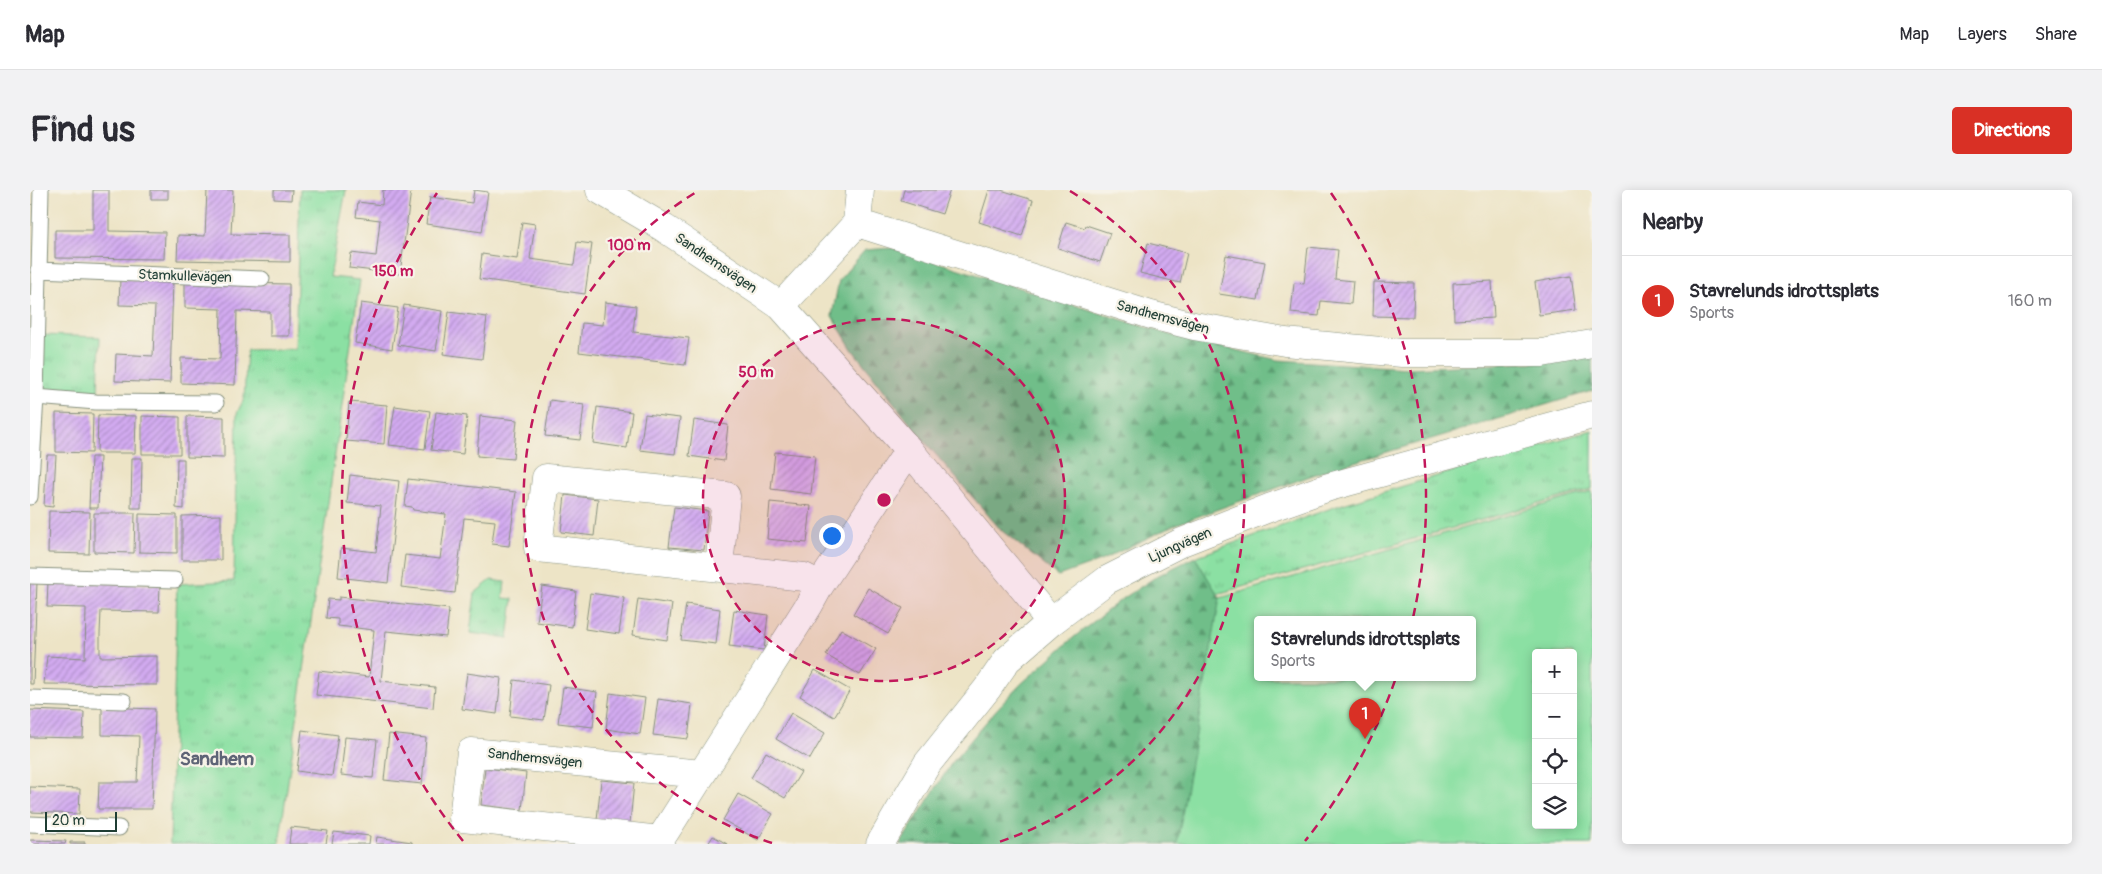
<!DOCTYPE html>
<html lang="en">
<head>
<meta charset="utf-8">
<style>
  :root { --surface:#fff; --page:#f2f2f3; --text:#2b2b33; --muted:#7c7c81; --line:#e1e1e2; --accent:#d93025 }
  body { margin:0; font-family:Pangolin,sans-serif; background:var(--page); color:var(--text) }
  .controls { position:absolute; right:15px; bottom:15px; display:grid; overflow:hidden; border-radius:5px; box-shadow:0 2px 12px #0003 }
  .controls button { width:45px; height:45px; display:grid; place-items:center; padding:0; border:0; border-bottom:1px solid var(--line); background:var(--surface); color:var(--text); font:25px sans-serif }
  .scale { position:absolute; left:15px; bottom:12px; width:72px; box-sizing:border-box; padding-left:5px; border:2px solid #1f3d34; border-top:0; font-size:14px; line-height:18px; white-space:nowrap; color:#1f3d34; -webkit-text-stroke:4px #f7f3e8; paint-order:stroke }
  .you { position:absolute; left:801px; top:345px; width:18px; height:18px; margin:-12px; border:4px solid #fff; border-radius:50%; background:#1a73e8; box-shadow:0 0 0 8px #1a73e833 }
  .badge { display:grid; place-items:center; width:32px; height:32px; border-radius:50%; background:var(--accent); color:#fff; font-size:16px; font-weight:700 }
  .pin { position:absolute; translate:-50% -41px; filter:drop-shadow(0 1px 2px #0008) }
  .pin::after { content:''; position:absolute; top:26px; width:18px; height:15px; background:inherit; clip-path:polygon(0 0,100% 0,50% 100%) }
  .popup { position:absolute; left:1224px; top:426px; width:222px; height:65px; box-sizing:border-box; display:grid; place-content:center; border-radius:5px; background:var(--surface); filter:drop-shadow(0 1px 4px #0005); font-size:16px; white-space:nowrap; color:var(--muted) }
  .popup b { font-size:19px; color:var(--text) }
  .popup::after { content:''; position:absolute; left:50%; top:100%; margin-left:-10px; border:10px solid transparent; border-top-color:var(--surface) }
  .list { margin:0; padding:0; list-style:none }
  h2 { display:flex; justify-content:space-between; align-items:center; height:65px; margin:0; padding:0 20px; font-size:21px }
  h2 small { font-size:16px; font-weight:400; color:var(--muted) }
  .list li { display:grid; grid-template-columns:32px 1fr auto; gap:15px; align-items:center; box-sizing:border-box; height:90px; padding:0 20px; border-top:1px solid var(--line) }
  .list b { display:block; font-size:19px; white-space:nowrap }
  .list p { margin:0; font-size:16px; white-space:nowrap; color:var(--muted) }
  .list em { font-size:16px; font-style:normal; color:var(--muted) }
  .icon { flex:none; width:28px; height:28px; fill:none; stroke:currentColor; stroke-width:2; stroke-linecap:round; stroke-linejoin:round }
  .map { position:relative; flex:none; width:1562px; height:654px; overflow:hidden; border-radius:5px }
  header { display:flex; align-items:center; gap:30px; box-sizing:border-box; height:70px; padding:0 25px; background:var(--surface); border-bottom:1px solid var(--line) }
  header strong { font-size:24px }
  nav { display:flex; gap:28px; margin-inline-start:auto; font-size:18px }
  .intro { display:flex; align-items:center; justify-content:space-between; box-sizing:border-box; height:120px; padding:0 30px }
  h1 { margin:0; font-size:35px }
  .button { padding:12px 22px; border-radius:5px; background:var(--accent); color:#fff; font-size:18px; font-weight:700 }
  main { display:flex; gap:30px; padding:0 30px }
  aside { flex:1; background:var(--surface); border-radius:5px; box-shadow:0 2px 12px #0003 }
  .map>svg:first-child { display:block }
  .grass { fill:url(#grass-tufts); stroke:#558e6c }
  .forest { fill:url(#forest-firs); stroke:#487e5e }
  .garden { fill:#8be0a3; stroke:#558e6c; fill-rule:evenodd }
  .building { fill:url(#building-hatch) }
  .lines { fill:none; stroke-linecap:round; stroke-linejoin:round }
  .service-casing { stroke:#86907d; stroke-width:17 }
  .minor-casing { stroke:#86907d; stroke-width:29 }
  .service { stroke:#fff; stroke-width:15 }
  .minor { stroke:#fff; stroke-width:28 }
  .ring { fill:none; stroke:#c2185b; stroke-width:2.5; stroke-dasharray:9 6 }
  .labels { text-anchor:middle; dominant-baseline:central; stroke-width:4.5; stroke-linejoin:round; paint-order:stroke }
  .street-label { font-size:14px; fill:#1f3d34; stroke:#f7f3e8 }
  .district-label { font-size:19px; font-weight:bold; fill:#5e6476; stroke:#f7f3e8 }
  .centre { fill:#c2185b; stroke:#f7f3e8; stroke-width:2.5 }
  .ring-label { font-size:15px; text-anchor:middle; font-weight:bold; fill:#c2185b; stroke:#f7f3e8; stroke-width:4.5; stroke-linejoin:round; paint-order:stroke }
</style>
</head>
<body>
<header>
<strong>Map</strong>
<nav><a>Map</a><a>Layers</a><a>Share</a></nav>
</header>
<div class="intro"><h1>Find us</h1><a class="button">Directions</a></div>
<main>
<div class="map">
<svg width="1562" height="654" viewBox="0 0 1562 654">
  <defs>
    <pattern id="grass-tufts" width="24" height="20" patternUnits="userSpaceOnUse" patternTransform="scale(1.25)"><rect width="24" height="20" fill="#8be0a3"/><path d="M3 7l-1-3M5 7V3M7 7l1-3M15 17l-1-3M17 17v-4M19 17l1-3" fill="none" stroke="#78c18d"/></pattern>
    <pattern id="forest-firs" width="22" height="20" patternUnits="userSpaceOnUse" patternTransform="scale(1.25)"><rect width="22" height="20" fill="#70be89"/><path d="M5 1l3.5 6h-7zM16 11l3.5 6h-7z" fill="#5b9c71"/></pattern>
    <pattern id="building-hatch" width="6" height="6" patternUnits="userSpaceOnUse" patternTransform="scale(1.25)"><rect width="6" height="6" fill="#d3abf1"/><path d="M-1 1l2-2M0 6l6-6M5 7l2-2" fill="none" stroke="#ab8cc4"/></pattern>
  </defs>
  <rect width="100%" height="100%" fill="#f7f3e8"/>
  <filter id="ink" filterUnits="userSpaceOnUse"><feTurbulence type="fractalNoise" baseFrequency=".02" numOctaves="2"/><feDisplacementMap in="SourceGraphic" scale="10" xChannelSelector="R" yChannelSelector="G"/><feConvolveMatrix kernelMatrix="1 2 1 2 8 2 1 2 1" color-interpolation-filters="sRGB"/></filter>
  <filter id="wash" filterUnits="userSpaceOnUse"><feTurbulence type="fractalNoise" baseFrequency=".0096" numOctaves="4" result="noise"/><feDisplacementMap in="SourceGraphic" scale="20" xChannelSelector="R" yChannelSelector="G"/><feGaussianBlur stdDeviation="1.12" result="paint"/><feColorMatrix in="noise" values="0 0 0 0 0 0 0 0 0 0 0 0 0 0 0 0 0 1.4 0 .05"/><feComposite in="paint" operator="in"/></filter>
  <g filter="url(#wash)">
    <rect width="100%" height="100%" fill="#ede4c6"/>
    <path class="grass" d="M270,0H316L300,87L330,90L249,654H140L147,394L204,391L207,223L214,209L217,160L265,159Z
      M11,145L70,147L68,202L10,200Z
      M1562,240V299L1187,404L1165,367L1313,314Z
      M461,390L475,392L473,408L483,409L478,448L440,443L445,403Z"/>
    <path class="forest" d="M862,58L1137,144L1248,170L1378,178L1516,172L1562,164V201L1297,280L1144,335L1070,371L1028,386L971,340L889,245L822,159L802,126L809,90L835,60Z
      M1165,367L1190,408L1147,654H870L921,574L966,520L991,494L1043,448L1088,412L1127,386Z"/>
    <path class="garden" d="M1562,301V654H1147L1190,408ZM1228,430H1442V488H1228ZM1506,463H1543V635H1506Z"/>
    <g id="blocks">
      <path class="building" d="M63,0H79V41L135,42L134,69L25,68V40H63Z
        M121,0H138V9H121Z
        M177,0H203L201,44L260,45V72L147,70L148,45L175,46Z
        M244,0H262L261,10L244,9Z
        M353,0H381L370,84L319,78L321,63L346,66L350,30L326,27L328,12L352,15Z
        M444,0L458,2L452,42L396,34L400,7L442,13Z
        M874,0H920L912,24L871,11Z
        M959,0H971L1003,10L992,46L949,32Z
        M492,32L505,34L500,69L544,75L547,52L562,54L555,104L449,89L452,64L487,69Z
        M1036,32L1055,38L1056,35L1080,43L1070,72L1028,58Z
        M1118,53L1157,63L1150,93L1110,83Z
        M1278,57L1308,60L1305,89L1323,91L1321,114L1291,111L1289,126L1261,123L1264,93L1274,94Z
        M1196,65L1235,72L1228,110L1189,104Z
        M1541,86L1546,120L1509,125L1505,92Z
        M90,89L143,90L140,193L85,191L86,164L123,166L125,116L89,115Z
        M1462,91L1464,128L1424,130L1423,93Z
        M155,92L259,94V146H240V122L207,121L205,195L151,193V168L190,169L191,119L155,118Z
        M1344,92L1384,93L1383,127L1343,126Z
        M575,112L606,116L603,142L659,148L655,175L549,162L552,133L573,135Z
        M331,113L368,118L362,159L325,153Z
        M374,115L412,121L406,161L368,155Z
        M419,122L457,127L452,169L413,164Z
        M520,210L554,215L550,250L515,246Z
        M319,212L357,215L354,254L316,251Z
        M365,216L400,221L395,259L359,255Z
        M567,217L602,222L597,258L563,253Z
        M406,222L437,226L433,264L401,260Z
        M26,223L63,224L62,263L26,262Z
        M615,224L650,228L645,264L610,260Z
        M68,225L106,226L105,263H67Z
        M112,226L150,227V264H112Z
        M157,226L194,227V268L157,267Z
        M450,226L487,230L483,269L447,266Z
        M664,230L698,235L694,271L659,266Z
        M745,262L785,266L781,304L741,299Z
        M17,265H26L23,317L14,316Z
        M61,267H70L68,318H59Z
        M102,268H112L111,318H101Z
        M147,269H154V319L146,318Z
        M320,285L369,291L358,393L308,387L311,358L346,362L351,316L317,313Z
        M378,289L486,302L479,356L462,354L465,331L434,328L425,403L371,397L375,365L410,369L416,324L383,320L382,317L375,316Z
        M535,305L568,309L564,346L531,342Z
        M740,312L781,316L777,353L737,349Z
        M644,317L678,321L674,360L639,357Z
        M19,321L60,322L59,364L18,363Z
        M64,323H105L104,363L64,362Z
        M109,324L147,325V363L109,362Z
        M191,325V370H152V326Z
        M18,391L130,395L129,422L71,421L70,444V467L127,466V495L14,494L17,466L55,468L56,418L17,417Z
        M0,392H7L3,494H0Z
        M512,396L546,401L542,437L507,432Z
        M838,398L873,418L858,444L823,424Z
        M560,403L594,408L589,444L555,439Z
        M309,407L419,419L416,447L356,441L351,491L405,497L403,518L286,505L289,481L339,487L344,440L308,436V429L296,428L298,409L309,410Z
        M608,409L642,414L637,450L603,445Z
        M656,414L690,419L686,454L651,450Z
        M704,420L738,425L734,460L699,456Z
        M811,439L846,459L830,485L796,465Z
        M785,480L820,500L804,527L770,506Z
        M437,483L471,488L467,524L432,519Z
        M484,490L519,495L514,530L480,526Z
        M533,497L567,502L563,537L528,533Z
        M580,503L615,508L610,544L576,539Z
        M628,509L662,514L658,549L623,545Z
        M72,517L125,519L122,619H68L69,592H107L108,571L109,546L72,545Z
        M0,520L54,522L53,548L0,547Z
        M761,523L795,543L780,569L746,549Z
        M272,540L308,545L302,586L267,581Z
        M359,544L396,548L392,594L354,590Z
        M315,547L347,550L343,588L311,585Z
        M736,562L771,582L755,608L721,588Z
        M455,578L496,583L492,620L451,615Z
        M571,590L604,593L600,633L567,630Z
        M0,597L50,599L49,624L0,622Z
        M708,604L743,624L728,650L693,630Z
        M261,637L298,641L296,654H259Z
        M304,642L340,646L339,654H302Z
        M683,646L697,654H678Z
        M347,647L382,652V654H346Z
        M0,650L36,651L35,654H0Z
        M40,652H55V654H40Z"/>
    </g>
  </g>
  <g filter="url(#ink)">
    <use href="#blocks" fill-opacity="0" stroke="#86907d" stroke-width="1"/>
    <g class="lines">
      <defs>
        <path id="service" d="M8,80L232,89
          M6,207L66,212L186,213
          M0,307L6,207L11,0
          M0,386L145,390
          M0,508L94,511
          M0,634L89,638"/>
        <path id="minor" d="M570,0L634,38L751,116L879,260L1021,432
          M827,33L830,0
          M751,116L827,33L1121,125L1164,136L1255,152L1372,163H1512L1562,154
          M689,377L696,306L516,288L508,358L774,387L790,395
          M672,584L441,562L433,628L630,650L779,415L790,395L879,260
          M850,654L897,574L957,499L977,470L1021,432L1077,390L1152,352L1239,318L1299,297L1562,225"/>
      </defs>
      <use href="#service" class="service-casing"/>
      <use href="#minor" class="minor-casing"/>
      <use href="#service" class="service"/>
      <use href="#minor" class="minor"/>
    </g>
  </g>
  <circle cx="854" cy="310" r="181" fill="#c2185b" fill-opacity=".12"/>
  <g class="ring">
    <circle cx="854" cy="310" r="181"/>
    <path d="M742 653A361 361 0 0 1 668 1M1040 1A361 361 0 0 1 966 653"/>
    <path d="M433 651A542 542 0 0 1 407 3M1301 3A542 542 0 0 1 1275 651"/>
  </g>
  <g class="labels">
    <g class="street-label">
      <text transform="translate(686 73) rotate(34)">Sandhemsvägen</text>
      <text transform="translate(155 86) rotate(2)">Stamkullevägen</text>
      <text transform="translate(1133 127) rotate(15)">Sandhemsvägen</text>
      <text transform="translate(1150 355) rotate(-24)">Ljungvägen</text>
      <text transform="translate(505 568) rotate(6)">Sandhemsvägen</text>
    </g>
    <g class="district-label">
      <text x="187" y="569">Sandhem</text>
    </g>
  </g>
  <circle cx="854" cy="310" r="8" class="centre"/>
  <g class="ring-label">
    <text x="599" y="60">100 m</text>
    <text x="363" y="86">150 m</text>
    <text x="726" y="187">50 m</text>
  </g>
</svg>
<div class="controls">
<button>+</button>
<button>−</button>
<button><svg class="icon" aria-label="locate" viewBox="0 0 24 24"><circle cx="12" cy="12" r="6"/><path d="M12 2v4M12 18v4M2 12h4M18 12h4"/></svg></button>
<button><svg class="icon" aria-label="layers" viewBox="0 0 24 24"><path d="M12 4l9 5-9 5-9-5zM3 14l9 5 9-5"/></svg></button>
</div>
<div class="scale">20 m</div>
<div class="you"></div>
<div class="pin badge" style="left:1335px;top:549px">1</div>
<div class="popup"><b>Stavrelunds idrottsplats</b>Sports</div>
</div>
<aside>
<h2>Nearby<small></small></h2>
<ul class="list">
<li><span class="badge">1</span><div><b>Stavrelunds idrottsplats</b><p>Sports</p></div><em>160 m</em></li>
</ul>
</aside>
</main>
</body>
</html>
